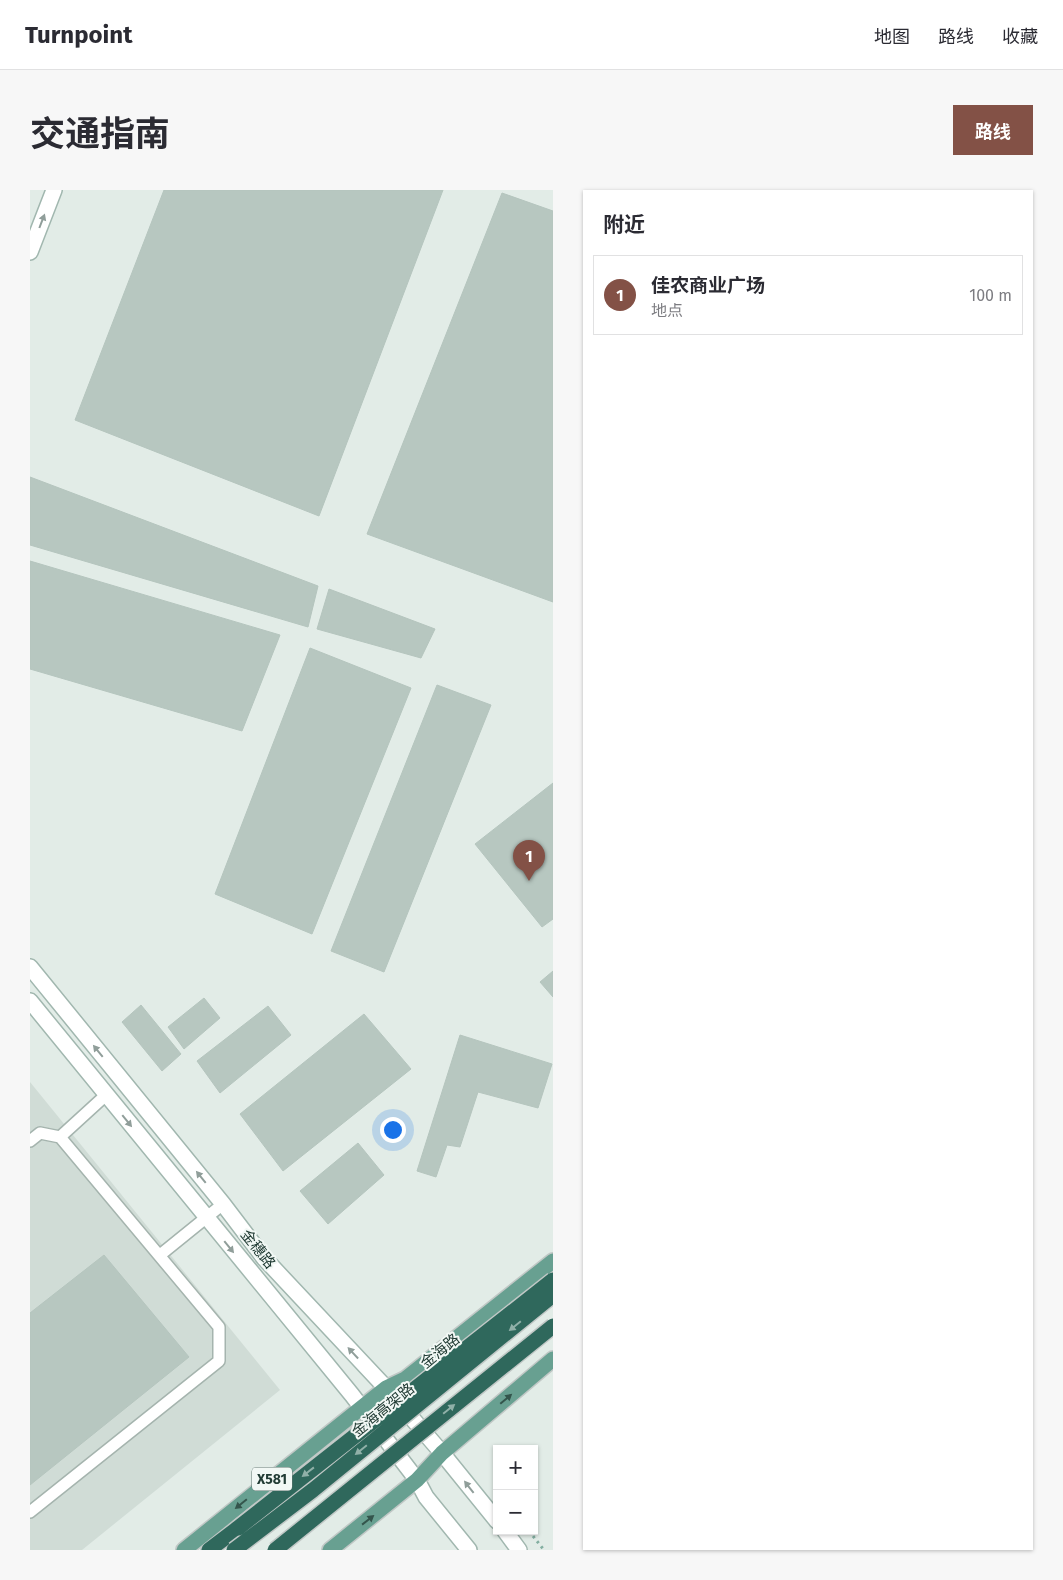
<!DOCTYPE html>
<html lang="zh">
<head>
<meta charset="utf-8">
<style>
  :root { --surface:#fff; --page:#f7f7f7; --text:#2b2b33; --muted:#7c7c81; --line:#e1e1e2; --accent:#835146 }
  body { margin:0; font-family:"Fira Sans","Noto Sans SC",sans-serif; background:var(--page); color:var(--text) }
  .controls { position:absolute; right:15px; bottom:15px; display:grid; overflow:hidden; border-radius:0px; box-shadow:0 1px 4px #0004 }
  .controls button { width:45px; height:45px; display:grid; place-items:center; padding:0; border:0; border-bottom:1px solid var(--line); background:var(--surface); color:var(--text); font:25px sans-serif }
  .you { position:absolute; left:362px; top:939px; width:18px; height:18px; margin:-12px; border:4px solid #fff; border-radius:50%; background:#1a73e8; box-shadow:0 0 0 8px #1a73e833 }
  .badge { display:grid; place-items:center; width:32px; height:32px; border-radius:50%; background:var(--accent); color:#fff; font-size:16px; font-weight:700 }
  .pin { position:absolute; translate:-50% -41px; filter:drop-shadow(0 1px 2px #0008) }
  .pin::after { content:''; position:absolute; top:26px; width:18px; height:15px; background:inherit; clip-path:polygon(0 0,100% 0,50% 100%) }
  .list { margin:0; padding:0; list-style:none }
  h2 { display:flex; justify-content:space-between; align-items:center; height:65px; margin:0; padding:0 20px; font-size:21px }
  h2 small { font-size:16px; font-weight:400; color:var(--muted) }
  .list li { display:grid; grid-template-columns:32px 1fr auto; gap:15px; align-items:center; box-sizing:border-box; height:80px; margin:0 10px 10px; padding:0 10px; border:1px solid var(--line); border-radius:0px }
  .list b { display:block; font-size:19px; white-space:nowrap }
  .list p { margin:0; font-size:16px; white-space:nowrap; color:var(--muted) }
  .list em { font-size:16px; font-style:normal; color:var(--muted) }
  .map { position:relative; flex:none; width:523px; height:1360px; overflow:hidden; border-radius:0px }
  header { display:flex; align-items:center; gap:30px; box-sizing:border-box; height:70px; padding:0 25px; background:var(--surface); border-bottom:1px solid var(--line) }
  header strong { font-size:24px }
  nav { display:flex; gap:28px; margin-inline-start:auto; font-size:18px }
  .intro { display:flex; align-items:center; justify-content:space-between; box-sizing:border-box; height:120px; padding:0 30px }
  h1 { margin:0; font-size:35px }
  .button { padding:12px 22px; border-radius:0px; background:var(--accent); color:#fff; font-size:18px; font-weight:700 }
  main { display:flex; gap:30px; padding:0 30px }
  aside { flex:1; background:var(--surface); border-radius:0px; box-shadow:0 1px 4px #0004 }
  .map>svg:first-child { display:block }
  .built { fill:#d0dcd6 }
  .building { fill:#b7c7c0; stroke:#b5c5be }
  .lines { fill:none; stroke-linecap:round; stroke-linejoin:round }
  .lane-casing { stroke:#a5b4ae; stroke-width:14 }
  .secondary-casing { stroke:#a1b7af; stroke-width:18 }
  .primary-casing { stroke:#c1c8c6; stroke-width:18 }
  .highway-casing { stroke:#c1c8c6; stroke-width:18 }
  .path { stroke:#83afa1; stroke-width:3; stroke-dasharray:2.5 4; stroke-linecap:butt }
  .lane { stroke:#fff; stroke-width:11 }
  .secondary { stroke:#fff; stroke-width:15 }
  .primary { stroke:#68a091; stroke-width:15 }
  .highway { stroke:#2f685c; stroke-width:15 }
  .highway-bridge-casing { stroke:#c1c8c6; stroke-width:18; stroke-linecap:butt }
  .highway-bridge { stroke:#2f685c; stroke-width:15 }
  .oneway { fill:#909e9a }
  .oneway2 { fill:#90b0a8 }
  .oneway3 { fill:#34554c }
  .labels { text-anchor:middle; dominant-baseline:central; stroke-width:4; stroke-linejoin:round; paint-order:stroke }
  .shield { fill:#f2f8f5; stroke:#60746f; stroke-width:1 }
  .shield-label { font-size:14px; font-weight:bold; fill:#223c35 }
  .street-label { font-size:15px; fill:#223c35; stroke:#f2f8f5 }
</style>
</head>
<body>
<header>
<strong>Turnpoint</strong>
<nav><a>地图</a><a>路线</a><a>收藏</a></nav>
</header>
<div class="intro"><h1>交通指南</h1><a class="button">路线</a></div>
<main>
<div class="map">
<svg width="523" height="1360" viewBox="0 0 523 1360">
  <rect width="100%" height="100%" fill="#e2ece7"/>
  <path class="built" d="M0,892L250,1200L52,1360H0Z"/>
  <path class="building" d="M134,0H413L289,326L45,230Z
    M472,3L523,21V412L337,344Z
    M0,287L288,396L278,437L0,355Z
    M0,371L250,445L212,541L0,479Z
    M299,399L405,439L391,468L287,439Z
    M280,458L381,498L282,744L185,704Z
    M407,495L461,515L354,782L301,761Z
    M523,593V729L512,737L445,654Z
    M523,781V807L510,792Z
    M174,808L190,828L154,859L138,837Z
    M111,815L151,864L132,881L92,832Z
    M238,816L261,845L190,903L167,871Z
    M334,824L381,879L253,981L210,924Z
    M430,845L522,874L508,918L448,902L430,957L417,955L406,987L387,981Z
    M328,953L354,985L298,1034L270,1001Z
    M74,1065L159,1167L0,1295V1123Z"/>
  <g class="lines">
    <defs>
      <path id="lane" d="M0,951L10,943L30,947
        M130,1065L193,1014
        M0,1322L189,1171V1137L30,947L76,905"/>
      <path id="secondary" d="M0,62L24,0
        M0,777L193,1014L234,1068L356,1198L412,1263L467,1331
        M0,811L322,1205L387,1290L396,1307L439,1360
        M475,1341L489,1360"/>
      <path id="primary" d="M154,1360L331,1218L356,1198L375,1189L523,1071
        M300,1360L387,1290L412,1263L523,1169"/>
      <path id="highway" d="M179,1360L208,1338"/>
    </defs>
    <use href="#lane" class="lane-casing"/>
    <use href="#secondary" class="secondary-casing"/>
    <use href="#primary" class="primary-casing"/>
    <use href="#highway" class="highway-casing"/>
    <path class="path" d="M499,1341L514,1360"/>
    <use href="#lane" class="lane"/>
    <use href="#secondary" class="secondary"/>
    <use href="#primary" class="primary"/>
    <use href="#highway" class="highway"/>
    <defs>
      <path id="highway-bridge" d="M208,1338L523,1090
        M204,1360L283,1300L523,1105
        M245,1360L523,1136"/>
    </defs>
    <use href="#highway-bridge" class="highway-bridge-casing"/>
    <use href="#highway-bridge" class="highway-bridge"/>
  </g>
  <defs><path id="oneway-solid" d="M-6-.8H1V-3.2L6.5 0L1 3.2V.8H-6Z" transform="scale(1.25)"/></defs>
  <g class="oneway">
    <use href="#oneway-solid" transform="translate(12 31) rotate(-69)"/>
    <use href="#oneway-solid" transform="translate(68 861) rotate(-129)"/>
    <use href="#oneway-solid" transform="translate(97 931) rotate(51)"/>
    <use href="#oneway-solid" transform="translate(171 987) rotate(-129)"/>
    <use href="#oneway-solid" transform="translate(199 1057) rotate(51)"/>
    <use href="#oneway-solid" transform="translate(323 1163) rotate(-133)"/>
    <use href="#oneway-solid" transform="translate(439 1297) rotate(-128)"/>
  </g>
  <g class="oneway2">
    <use href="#oneway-solid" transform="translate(485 1136) rotate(141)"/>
    <use href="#oneway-solid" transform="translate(419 1219) rotate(-39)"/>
    <use href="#oneway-solid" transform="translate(331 1260) rotate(141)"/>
    <use href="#oneway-solid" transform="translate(278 1282) rotate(142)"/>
  </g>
  <g class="oneway3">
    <use href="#oneway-solid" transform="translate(476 1209) rotate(-40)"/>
    <use href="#oneway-solid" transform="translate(211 1314) rotate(141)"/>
    <use href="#oneway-solid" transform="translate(338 1330) rotate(-38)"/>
  </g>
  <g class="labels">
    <rect class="shield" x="222" y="1277.5" width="40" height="23" rx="4"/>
    <g class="shield-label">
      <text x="242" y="1289">X581</text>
    </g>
    <g class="street-label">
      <text transform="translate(228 1059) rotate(51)">金穗路</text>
      <text transform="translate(410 1161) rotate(-39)">金海路</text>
      <text transform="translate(353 1220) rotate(-39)">金海高架路</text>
    </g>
  </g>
</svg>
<div class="controls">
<button>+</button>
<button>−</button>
</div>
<div class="you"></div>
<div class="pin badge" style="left:499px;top:691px">1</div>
</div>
<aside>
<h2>附近<small></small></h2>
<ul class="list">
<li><span class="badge">1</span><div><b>佳农商业广场</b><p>地点</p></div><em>100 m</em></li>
</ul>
</aside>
</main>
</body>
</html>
